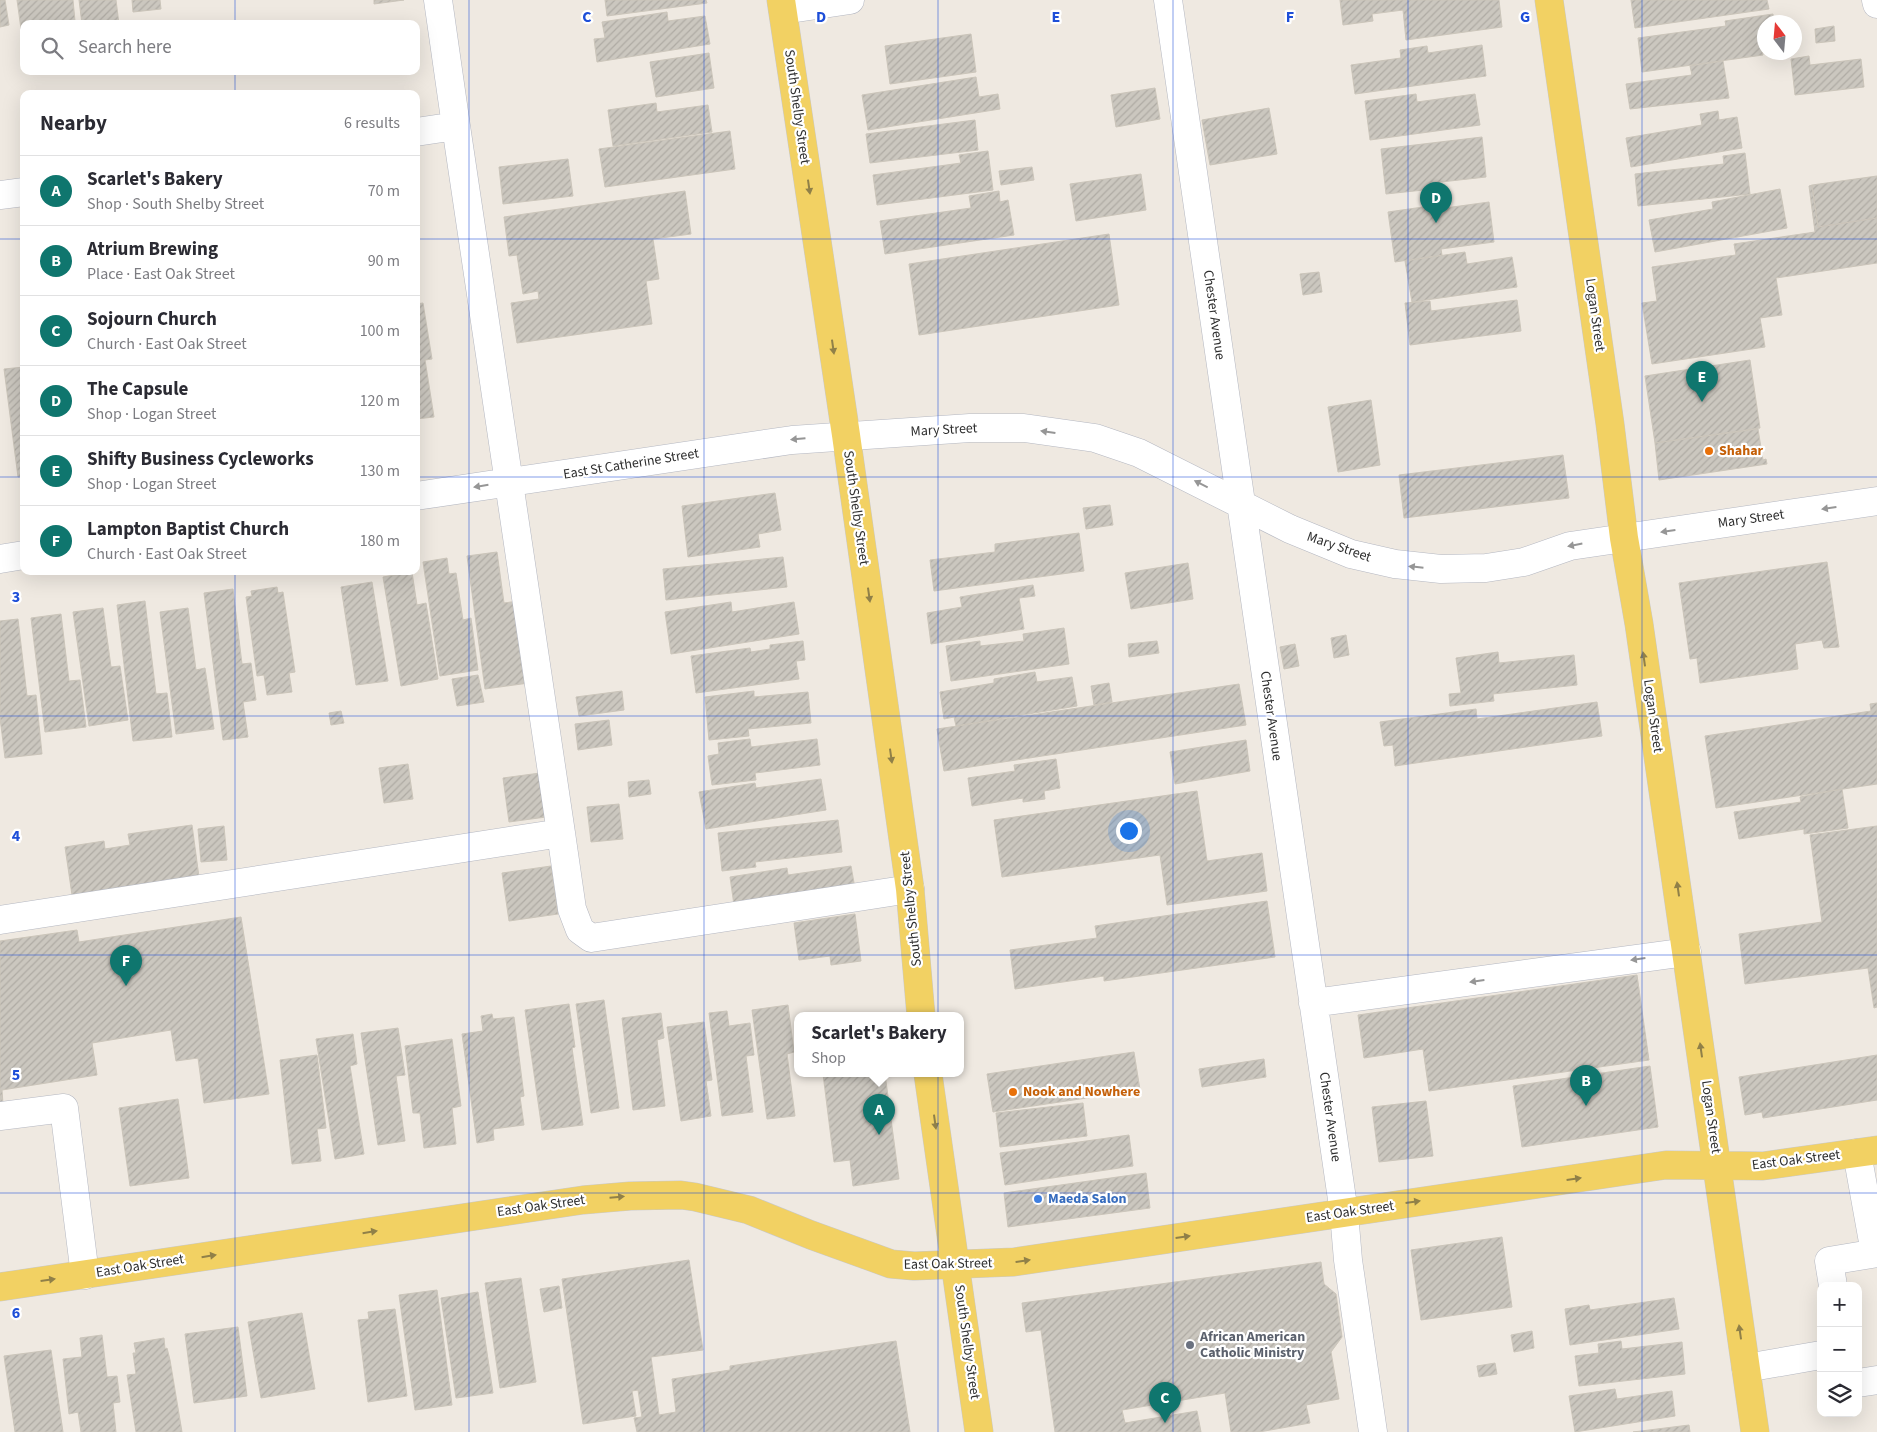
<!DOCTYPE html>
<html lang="en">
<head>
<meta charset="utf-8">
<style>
  :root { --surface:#fff; --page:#f7f7f7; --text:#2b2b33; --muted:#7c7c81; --line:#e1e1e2; --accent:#0f766e }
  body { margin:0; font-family:"Source Sans 3",sans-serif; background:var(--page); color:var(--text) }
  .controls { position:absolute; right:15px; bottom:15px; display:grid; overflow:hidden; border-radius:10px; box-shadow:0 5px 20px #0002 }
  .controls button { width:45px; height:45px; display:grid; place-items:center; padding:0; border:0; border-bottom:1px solid var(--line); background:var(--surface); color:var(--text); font:25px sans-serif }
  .compass { position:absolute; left:1757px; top:15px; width:45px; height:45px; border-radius:50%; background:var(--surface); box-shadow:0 5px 20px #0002; rotate:344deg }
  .you { position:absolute; left:1128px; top:830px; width:18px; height:18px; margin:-12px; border:4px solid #fff; border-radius:50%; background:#1a73e8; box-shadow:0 0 0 8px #1a73e833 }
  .badge { display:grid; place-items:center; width:32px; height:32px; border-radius:50%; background:var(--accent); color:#fff; font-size:16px; font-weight:700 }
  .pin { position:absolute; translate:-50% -41px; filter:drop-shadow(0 1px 2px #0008) }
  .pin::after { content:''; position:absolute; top:26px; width:18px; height:15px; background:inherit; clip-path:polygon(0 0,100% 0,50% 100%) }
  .popup { position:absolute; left:794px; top:1012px; width:170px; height:65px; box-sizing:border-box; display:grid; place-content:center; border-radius:10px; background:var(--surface); filter:drop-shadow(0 1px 4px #0005); font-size:16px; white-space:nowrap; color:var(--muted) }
  .popup b { font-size:19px; color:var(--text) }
  .popup::after { content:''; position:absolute; left:50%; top:100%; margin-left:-10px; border:10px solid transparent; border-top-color:var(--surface) }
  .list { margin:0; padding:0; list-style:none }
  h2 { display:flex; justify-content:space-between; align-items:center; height:65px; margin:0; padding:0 20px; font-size:21px }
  h2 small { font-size:16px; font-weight:400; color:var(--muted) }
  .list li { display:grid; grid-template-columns:32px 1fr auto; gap:15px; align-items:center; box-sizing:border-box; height:70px; padding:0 20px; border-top:1px solid var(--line) }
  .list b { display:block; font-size:19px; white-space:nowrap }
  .list p { margin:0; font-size:16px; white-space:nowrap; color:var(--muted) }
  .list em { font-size:16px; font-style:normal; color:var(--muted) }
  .icon { flex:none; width:28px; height:28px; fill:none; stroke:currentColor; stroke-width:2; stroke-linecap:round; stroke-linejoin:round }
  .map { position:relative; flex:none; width:1877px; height:1432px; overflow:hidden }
  .search { position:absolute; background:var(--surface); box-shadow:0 5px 20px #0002; left:20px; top:20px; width:400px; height:55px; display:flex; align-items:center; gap:12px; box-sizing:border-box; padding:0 18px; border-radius:10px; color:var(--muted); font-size:19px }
  .panel { position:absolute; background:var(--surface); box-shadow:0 5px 20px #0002; left:20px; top:90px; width:400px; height:485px; border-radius:10px }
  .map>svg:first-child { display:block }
  .building { fill:url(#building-hatch); stroke:#cbc5ba }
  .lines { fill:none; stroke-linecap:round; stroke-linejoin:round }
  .minor-casing { stroke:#b4b7c1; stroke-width:29 }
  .major-casing { stroke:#c9c9c9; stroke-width:29 }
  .minor { stroke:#fff; stroke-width:28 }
  .major { stroke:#f2d163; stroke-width:28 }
  .oneway { fill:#908048 }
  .oneway2 { fill:#969696 }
  .grid { fill:none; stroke:#1d4ed8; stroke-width:1; stroke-opacity:0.55 }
  .food-dot { fill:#e8710a; stroke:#fff; stroke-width:2 }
  .shop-dot { fill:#3f7fe0; stroke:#fff; stroke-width:2 }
  .worship-dot { fill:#6b7280; stroke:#fff; stroke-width:2 }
  .labels { text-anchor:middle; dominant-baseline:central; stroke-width:4.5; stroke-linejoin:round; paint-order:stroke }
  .street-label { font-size:14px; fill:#2e2e2e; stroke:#fff }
  .food-label { font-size:14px; font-weight:bold; fill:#c56008; stroke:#fff; text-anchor:start }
  .shop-label { font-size:14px; font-weight:bold; fill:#366cbe; stroke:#fff; text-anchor:start }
  .worship-label { font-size:14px; font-weight:bold; fill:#5b616d; stroke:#fff; text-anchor:start }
  .grid-label { font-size:16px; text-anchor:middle; font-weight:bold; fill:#1d4ed8; stroke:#fff; stroke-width:4.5; stroke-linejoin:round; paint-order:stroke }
</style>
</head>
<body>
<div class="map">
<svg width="1877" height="1432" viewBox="0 0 1877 1432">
  <defs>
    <pattern id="building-hatch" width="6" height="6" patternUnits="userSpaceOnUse" patternTransform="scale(1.25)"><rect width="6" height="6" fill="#cbc7bf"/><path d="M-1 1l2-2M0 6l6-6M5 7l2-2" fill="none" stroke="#afaba4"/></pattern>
  </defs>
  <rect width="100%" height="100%" fill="#efe9e1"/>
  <path class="building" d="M0,0H5L9,25L0,27Z
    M17,0H73L75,21L58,24H24V28L21,29Z
    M79,0H116L119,24H82Z
    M132,0H160L161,9L133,12Z
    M374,0H404L374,4Z
    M605,0H706L707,3L607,16Z
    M1340,0H1499L1502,27L1406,40L1403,10L1372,14L1373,21L1343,25Z
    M1631,0H1767L1769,9L1635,28Z
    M667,12L668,21L705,16L710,44L597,62L594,39L605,38L602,22Z
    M1773,14L1774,22H1764V50H1762L1763,55L1642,72L1638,38L1726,26L1725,21Z
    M1834,26L1835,41L1816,43L1815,29Z
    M971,34L976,72L890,84L885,46Z
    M1482,45L1486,76L1355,94L1351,65L1401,58L1400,50L1427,46L1428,53Z
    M709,53L714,88L656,97L650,62Z
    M1809,56L1810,65L1861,59L1864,87L1795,95L1791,59Z
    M1723,61L1729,98L1630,109L1626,84L1692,75L1690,66Z
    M976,77L979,97L998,94L1000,109L868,130L862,95Z
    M1155,88L1160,119L1116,127L1111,95Z
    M1416,94L1417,102L1475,94L1480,125L1370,140L1365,101Z
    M656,103L657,112L708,105L712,132L613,146L608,110Z
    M1269,108L1277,154L1210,165L1202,120Z
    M1718,111L1719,120L1737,117L1742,148L1631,167L1626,138L1702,125L1700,114Z
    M975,120L978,150L870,163L866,134Z
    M730,131L735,169L605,187L599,149Z
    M1482,137L1486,177L1432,183L1433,189L1386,194L1381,149Z
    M988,151L993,190L877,205L873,175L961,163L959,155Z
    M1745,153L1750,194L1638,206L1635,174L1724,164L1723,156Z
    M568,159L573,196L503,204L499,167Z
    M1032,167L1034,180L1001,185L999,171Z
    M1141,174L1146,210L1076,221L1070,184Z
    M1877,176V218L1818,227L1812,185Z
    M1812,185L1818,227L1877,218V263L1776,278L1782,315L1760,318L1765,347L1652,364L1642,303L1657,301L1652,267L1736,255L1734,244L1815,232L1809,186Z
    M1780,189L1787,228L1655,252L1649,220L1713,209L1712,202Z
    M685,191L691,234L653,239L659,279L646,281L652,324L517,343L511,303L539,299L538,291L523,294L517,255L509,256L504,217Z
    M999,191L1000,202L1008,200L1014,235L885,254L880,221L971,208L969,196Z
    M1489,202L1494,242L1441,249L1442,255L1395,262L1388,212L1437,205L1438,209Z
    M1109,234L1119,305L919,335L909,264Z
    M1465,252L1467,264L1512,257L1517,287L1412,302L1405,261Z
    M1319,272L1322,292L1303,295L1300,274Z
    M1517,300L1521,331L1410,345L1405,303L1430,301L1431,311Z
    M423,303L432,359L425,360L434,417L416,419V304Z
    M1750,360L1760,428L1655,443L1645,376Z
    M24,367V476L18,477L4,369Z
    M1371,400L1380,465L1338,472L1328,407Z
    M1758,429L1763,460L1766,459L1767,464L1659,480L1655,443Z
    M1563,455L1569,498L1404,518L1399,475Z
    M775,493L781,530L758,534L760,547L688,557L682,506Z
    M1110,505L1113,525L1086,529L1083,508Z
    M1079,533L1084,571L934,591L930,560L995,552V544Z
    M497,552L504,603L518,601L529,683L485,689L467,556Z
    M783,557L787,587L666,600L663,569Z
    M447,558L449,574L456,573L463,620L471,618L478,670L440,676L423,562Z
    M1827,562L1839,647L1824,648L1822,640L1795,644L1798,669L1700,683L1697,658L1690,659L1679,583Z
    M1188,563L1193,599L1131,609L1125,573Z
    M412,572L417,605L426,603L438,679L401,686L383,577Z
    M372,582L388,681L356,685L341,587Z
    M1033,585L1035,596L1019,598L1024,629L931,644L927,613L962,607L960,597Z
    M277,587L278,593L283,592L295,672L289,673L292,692L267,695L264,675L257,676L246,597L252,596L251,591Z
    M233,589L242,664L251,663L256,700L243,702L248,737L223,740L204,593Z
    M145,601L156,694L167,693L172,737L133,741L117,605Z
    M731,602L732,612L794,602L799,634L671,654L665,612Z
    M103,608L111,667L120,666L128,720L89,726L73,612Z
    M188,608L196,670L205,668L214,729L176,734L160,612Z
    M61,614L69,681L80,680L86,727L45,732L31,618Z
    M18,619L27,696L36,695L42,754L5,758L0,718V621Z
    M1064,628L1069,664L951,681L946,646L980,641V646L1024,641L1023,634Z
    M1346,635L1349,655L1334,658L1331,638Z
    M803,641L805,660L796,661L799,679L696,693L691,656L750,648L751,652L770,649V645Z
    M1157,641L1159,653L1129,657L1128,644Z
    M1295,644L1299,666L1284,669L1280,647Z
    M1498,652L1499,663L1574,655L1577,685L1493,694L1494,701L1450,706L1449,694L1461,693L1456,658Z
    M1035,672L1037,682L1072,677L1077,706L956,726L954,717L944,719L940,692L994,683V679Z
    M478,675L484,702L457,706L452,679Z
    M1109,683L1112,702L1094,705L1091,686Z
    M1239,684L1246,725L944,771L937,729Z
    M622,691L624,710L579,716L576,697Z
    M754,691V697L808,692L811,723L748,729L749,736L709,740L705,697Z
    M1597,702L1602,736L1395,766L1393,745L1384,746L1380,722L1476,709L1477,719Z
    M1877,703V784L1716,808L1705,736L1871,711L1870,704Z
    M341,711L344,723L331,725L329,713Z
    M609,720L612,745L578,750L575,724Z
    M750,739L751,747L817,739L820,765L755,773L756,780L712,785L708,756L719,754L718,743Z
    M1246,740L1250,771L1175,784L1170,752Z
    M1056,759L1060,788L1044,791L1045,799L1023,802V798L972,806L968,778L1015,771L1014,765Z
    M408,764L413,799L384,803L379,768Z
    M540,773L546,817L509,822L503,778Z
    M821,779L826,810L706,829L699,792L755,783L756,788Z
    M649,780L651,794L629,797L628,782Z
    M1842,789L1848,828L1804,834V829L1739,839L1734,812L1801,802L1800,797Z
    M1197,791L1207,861L1262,853L1267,891L1167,905L1160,855L1002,877L994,820Z
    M619,804L623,839L591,842L587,807Z
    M838,820L842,852L755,862L756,867L722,871L718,833Z
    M192,825L199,877L72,895L65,847L104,841L105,849L130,845L128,834Z
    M224,826L227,860L201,862L198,829Z
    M1877,826V1007L1874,1008L1868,968L1745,984L1739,934L1822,922L1810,835Z
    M551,866L558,914L509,921L502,873Z
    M851,866L856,894L735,912L730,877L787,868L788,875Z
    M1267,901L1275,957L1104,981V976L1015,989L1010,950L1097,938L1095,926Z
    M855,914L861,961L831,965L830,956L799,960L794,923Z
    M241,917L269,1094L204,1103L198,1058L176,1061L171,1030L92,1043L97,1075L2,1090L3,1104H0V941L77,930L79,942Z
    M1637,975L1649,1060L1429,1091L1423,1049L1364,1058L1358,1015Z
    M604,1000L619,1108L591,1113L576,1004Z
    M569,1004L575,1047L572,1048L583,1125L542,1130L525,1010Z
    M788,1005L794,1052L787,1054L795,1116L767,1119L752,1010Z
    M727,1011L729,1026L750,1023L754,1055L746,1056L753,1112L722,1116L709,1013Z
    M661,1013L664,1038L657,1040L665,1106L633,1110L622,1018Z
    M492,1014L493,1019L514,1017L524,1096L520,1097L524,1125L493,1129L494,1140L477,1143L462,1034L483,1031L481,1016Z
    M704,1022L712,1080L706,1081L711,1116L681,1121L667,1027Z
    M398,1028L405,1075L396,1076L405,1141L378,1145L361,1033Z
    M353,1034L357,1064L350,1066L364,1154L335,1159L316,1039Z
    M452,1039L461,1106L452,1108L456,1144L424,1148L420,1113H413L405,1046Z
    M1134,1052L1140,1090L993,1112L987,1074Z
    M317,1055L326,1128L317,1129L321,1161L292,1164L280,1060Z
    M1877,1055V1100L1763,1118L1762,1112L1745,1115L1739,1077Z
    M1264,1059L1266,1077L1202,1087L1199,1069Z
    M1650,1066L1658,1127L1522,1147L1513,1086Z
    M823,1074H885L899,1179L853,1186L850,1160L834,1162Z
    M178,1099L189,1178L130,1186L119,1108Z
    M1426,1101L1433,1156L1379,1162L1372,1107Z
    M1083,1103L1087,1136L1000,1147L996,1113Z
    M1129,1135L1133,1166L1005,1185L1000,1153Z
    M1146,1173L1150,1208L1008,1227L1004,1193Z
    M1502,1237L1512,1307L1421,1320L1411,1250Z
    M689,1260L703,1350L651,1357L659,1415L676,1412L672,1379L730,1370V1366L896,1341L910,1432H637L634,1418L642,1417L638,1390L632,1391L636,1416L583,1424L562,1279Z
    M1321,1262L1324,1284L1336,1294L1342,1337L1331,1352L1339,1399L1306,1405L1310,1423L1259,1432H1231L1225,1393L1122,1410L1125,1423L1197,1411L1201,1432H1055L1041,1330L1026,1332L1022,1303Z
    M521,1278L536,1382L500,1388L485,1283Z
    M559,1286L562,1308L544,1312L540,1289Z
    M437,1290L452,1405L415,1410L399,1295Z
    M478,1292L493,1393L456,1398L441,1298Z
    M1674,1298L1679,1329L1570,1345L1565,1309L1589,1305L1590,1310Z
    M395,1309L407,1396L368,1402L358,1320L369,1319L368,1312Z
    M302,1313L315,1389L261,1398L248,1322Z
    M238,1327L247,1396L194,1403L185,1334Z
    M1532,1331L1534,1348L1514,1352L1511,1335Z
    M102,1335L107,1377L117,1376L120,1402L113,1403L116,1432H81L78,1412L69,1414L63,1359L82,1357L80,1338Z
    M164,1338L165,1349L167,1348L170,1360L182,1432H136L127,1375L136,1374L133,1353H136L134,1343Z
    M1621,1341L1622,1349L1682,1342L1685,1374L1579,1386L1575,1356L1599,1353L1598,1344Z
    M51,1350L63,1432H15L4,1356Z
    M1495,1363L1497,1374L1479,1377L1477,1366Z
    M1615,1389L1617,1399L1672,1391L1675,1416L1575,1432L1569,1396Z
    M1689,1425L1690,1432H1633Z"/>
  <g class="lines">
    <defs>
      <path id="minor" d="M438,0L456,126
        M1168,0L1344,1213L1348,1260L1373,1432
        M1876,0L1877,4
        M783,10L850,0
        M0,195L24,192
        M416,496L792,440L970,428H1024L1095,438L1139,453L1290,529L1351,554L1395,564L1441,569L1486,568L1524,562L1570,546L1877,501
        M0,559L24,555
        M561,833L572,909L580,930L591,938L910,889
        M0,920L561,833L456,126L416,132
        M1313,1003L1687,952
        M0,1116L64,1108L85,1275
        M1857,1153L1875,1253
        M1833,1286L1829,1261L1877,1253
        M1746,1368L1821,1355
        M1858,1383L1877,1380"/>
      <path id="major" d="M781,0L846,435L910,889L921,1016
        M1549,0L1610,424L1624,538L1639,624L1755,1432
        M928,1074L979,1432
        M0,1287L583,1200L630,1196L681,1195L695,1197L749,1210L811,1235L891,1264L914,1266L1014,1262L1666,1165L1763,1166L1877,1150"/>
    </defs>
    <use href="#minor" class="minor-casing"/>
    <use href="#major" class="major-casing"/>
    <use href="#minor" class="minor"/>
    <use href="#major" class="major"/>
  </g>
  <defs><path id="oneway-solid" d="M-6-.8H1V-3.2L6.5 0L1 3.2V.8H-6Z" transform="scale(1.25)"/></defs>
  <g class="oneway">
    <use href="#oneway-solid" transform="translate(809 187) rotate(82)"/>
    <use href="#oneway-solid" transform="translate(833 347) rotate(82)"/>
    <use href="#oneway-solid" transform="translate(869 595) rotate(82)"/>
    <use href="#oneway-solid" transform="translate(1644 659) rotate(-98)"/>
    <use href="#oneway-solid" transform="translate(891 756) rotate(82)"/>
    <use href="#oneway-solid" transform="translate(1678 889) rotate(-98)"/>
    <use href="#oneway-solid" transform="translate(1701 1050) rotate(-98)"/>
    <use href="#oneway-solid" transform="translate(935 1122) rotate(82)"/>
    <use href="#oneway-solid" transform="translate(1574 1179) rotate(-8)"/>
    <use href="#oneway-solid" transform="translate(617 1197) rotate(-5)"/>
    <use href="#oneway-solid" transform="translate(1413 1202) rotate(-8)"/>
    <use href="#oneway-solid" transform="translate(370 1232) rotate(-9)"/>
    <use href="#oneway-solid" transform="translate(1183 1237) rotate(-8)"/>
    <use href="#oneway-solid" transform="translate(209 1256) rotate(-9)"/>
    <use href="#oneway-solid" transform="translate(1023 1261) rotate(-8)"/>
    <use href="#oneway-solid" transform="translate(48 1280) rotate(-8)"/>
    <use href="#oneway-solid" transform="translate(1740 1332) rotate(-98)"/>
  </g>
  <g class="oneway2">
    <use href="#oneway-solid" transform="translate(1048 432) rotate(-172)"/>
    <use href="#oneway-solid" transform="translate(798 439) rotate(175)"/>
    <use href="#oneway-solid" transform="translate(1201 484) rotate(-153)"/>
    <use href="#oneway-solid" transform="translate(481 486) rotate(171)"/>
    <use href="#oneway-solid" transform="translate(1829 508) rotate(172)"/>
    <use href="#oneway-solid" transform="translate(1668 531) rotate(172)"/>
    <use href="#oneway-solid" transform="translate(1575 545) rotate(169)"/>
    <use href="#oneway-solid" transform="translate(1416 567) rotate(-174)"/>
    <use href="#oneway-solid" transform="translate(1638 959) rotate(172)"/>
    <use href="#oneway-solid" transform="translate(1477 981) rotate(172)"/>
  </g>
  <path class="grid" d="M235,0V24M469,0V1432M704,0V1432M938,0V1432M1173,0V1432M1408,0V1432M1642,0V1432M235,71V94M0,239H24M416,239H1877M0,477H24M416,477H1877M235,571V1432M0,716H1877M0,955H1877M0,1193H1877"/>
  <g class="food-dot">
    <circle cx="1709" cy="451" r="5"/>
    <circle cx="1013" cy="1092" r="5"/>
  </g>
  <circle class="shop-dot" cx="1038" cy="1199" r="5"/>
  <circle class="worship-dot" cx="1190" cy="1345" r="5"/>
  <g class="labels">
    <g class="street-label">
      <text transform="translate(797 107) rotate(82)">South Shelby Street</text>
      <text transform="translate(1214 315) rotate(82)">Chester Avenue</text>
      <text transform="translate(1595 315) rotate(82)">Logan Street</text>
      <text transform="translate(944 430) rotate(-3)">Mary Street</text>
      <text transform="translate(631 464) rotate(-9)">East St Catherine Street</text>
      <text transform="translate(856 508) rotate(82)">South Shelby Street</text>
      <text transform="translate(1751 519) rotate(-8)">Mary Street</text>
      <text transform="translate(1339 547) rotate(19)">Mary Street</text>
      <text transform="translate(1271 716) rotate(82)">Chester Avenue</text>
      <text transform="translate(1653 716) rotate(82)">Logan Street</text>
      <text transform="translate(911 909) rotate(-96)">South Shelby Street</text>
      <text transform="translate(1330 1117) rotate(82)">Chester Avenue</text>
      <text transform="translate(1711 1117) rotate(82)">Logan Street</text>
      <text transform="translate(1796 1160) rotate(-7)">East Oak Street</text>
      <text transform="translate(541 1206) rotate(-8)">East Oak Street</text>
      <text transform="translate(1350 1212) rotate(-8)">East Oak Street</text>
      <text transform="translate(948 1264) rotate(-1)">East Oak Street</text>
      <text transform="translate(140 1266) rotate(-9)">East Oak Street</text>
      <text transform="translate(967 1342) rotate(82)">South Shelby Street</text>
    </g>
    <g class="food-label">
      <text x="1719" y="451">Shahar</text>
      <text x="1023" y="1092">Nook and Nowhere</text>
    </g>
    <g class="shop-label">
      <text x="1048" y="1199">Maeda Salon</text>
    </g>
    <g class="worship-label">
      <text x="1200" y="1337">African American<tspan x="1200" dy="16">Catholic Ministry</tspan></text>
    </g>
  </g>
  <g class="grid-label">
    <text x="587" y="22">C</text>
    <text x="821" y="22">D</text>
    <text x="1056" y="22">E</text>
    <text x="1290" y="22">F</text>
    <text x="1525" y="22">G</text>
    <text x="16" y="602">3</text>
    <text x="16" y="841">4</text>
    <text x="16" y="1080">5</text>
    <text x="16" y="1318">6</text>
  </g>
</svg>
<div class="controls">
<button>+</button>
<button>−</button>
<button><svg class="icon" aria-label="layers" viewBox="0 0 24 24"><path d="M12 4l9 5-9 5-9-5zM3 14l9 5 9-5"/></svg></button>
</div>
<svg class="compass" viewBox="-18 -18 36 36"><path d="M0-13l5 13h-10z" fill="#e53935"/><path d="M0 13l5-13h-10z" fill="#7c7c81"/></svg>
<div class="you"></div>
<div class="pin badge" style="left:879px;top:1135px">A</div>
<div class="popup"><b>Scarlet's Bakery</b>Shop</div>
<div class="pin badge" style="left:1586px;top:1106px">B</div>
<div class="pin badge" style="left:1165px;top:1423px">C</div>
<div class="pin badge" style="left:1436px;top:223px">D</div>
<div class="pin badge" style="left:1702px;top:402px">E</div>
<div class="pin badge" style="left:126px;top:986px">F</div>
<div class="search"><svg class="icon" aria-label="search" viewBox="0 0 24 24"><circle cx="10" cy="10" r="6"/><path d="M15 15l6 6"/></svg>Search here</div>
<section class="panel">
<h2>Nearby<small>6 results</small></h2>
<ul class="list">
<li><span class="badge">A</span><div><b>Scarlet's Bakery</b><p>Shop · South Shelby Street</p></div><em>70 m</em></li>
<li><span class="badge">B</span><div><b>Atrium Brewing</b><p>Place · East Oak Street</p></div><em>90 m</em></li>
<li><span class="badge">C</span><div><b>Sojourn Church</b><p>Church · East Oak Street</p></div><em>100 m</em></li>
<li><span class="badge">D</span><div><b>The Capsule</b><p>Shop · Logan Street</p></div><em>120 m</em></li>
<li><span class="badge">E</span><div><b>Shifty Business Cycleworks</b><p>Shop · Logan Street</p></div><em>130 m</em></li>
<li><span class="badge">F</span><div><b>Lampton Baptist Church</b><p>Church · East Oak Street</p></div><em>180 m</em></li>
</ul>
</section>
</div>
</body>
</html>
